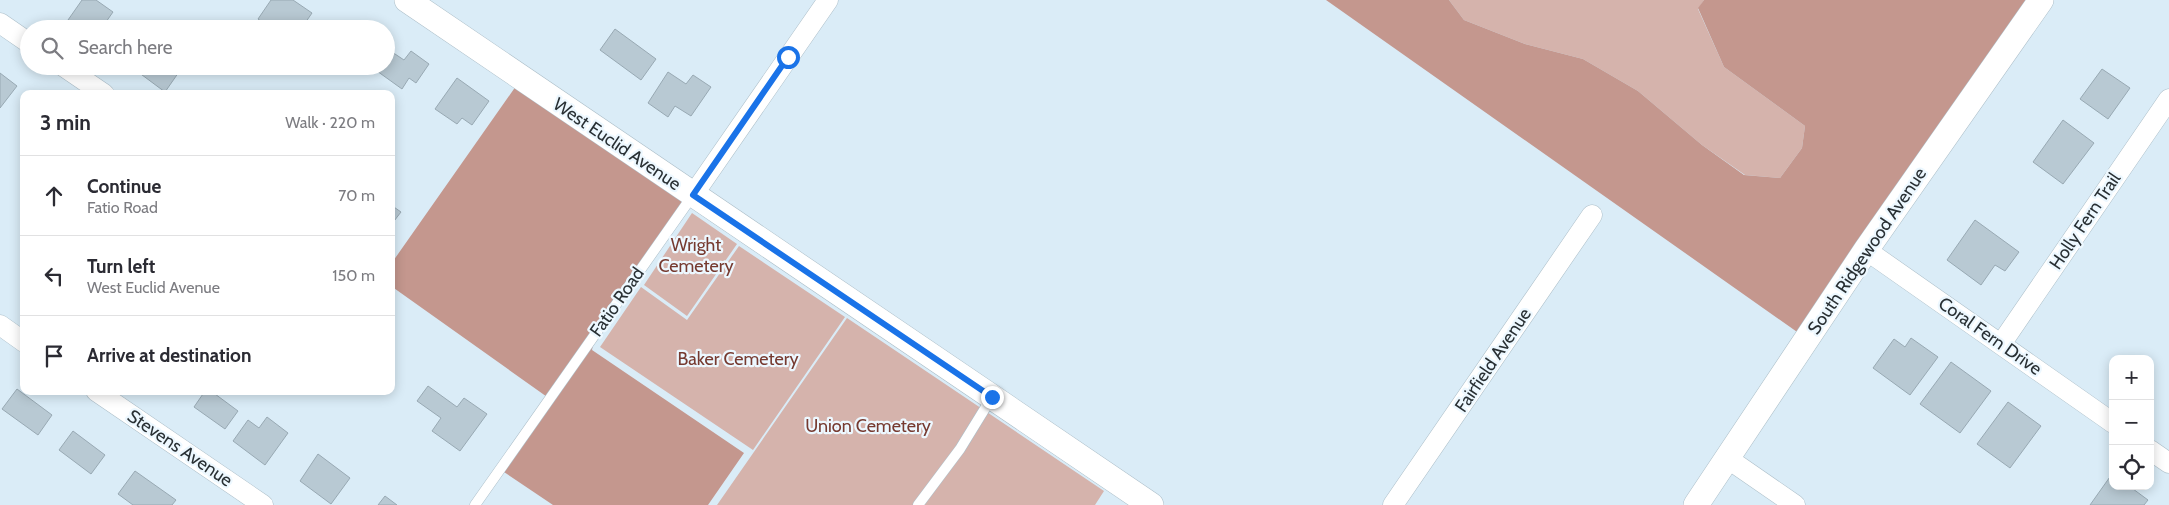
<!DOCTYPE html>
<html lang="en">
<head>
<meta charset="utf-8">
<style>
  :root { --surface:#fff; --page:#f2f2f3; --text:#2b2b33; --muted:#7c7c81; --line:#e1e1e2 }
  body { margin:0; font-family:Cabin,sans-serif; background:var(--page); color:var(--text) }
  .controls { position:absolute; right:15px; bottom:15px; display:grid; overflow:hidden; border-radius:10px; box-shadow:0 2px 12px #0003 }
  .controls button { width:45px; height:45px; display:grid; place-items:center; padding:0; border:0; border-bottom:1px solid var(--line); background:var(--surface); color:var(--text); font:25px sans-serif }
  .stop { position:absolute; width:15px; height:15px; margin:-11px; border:4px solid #1a73e8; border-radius:50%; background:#fff }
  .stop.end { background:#1a73e8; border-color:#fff; box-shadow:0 1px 5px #0008 }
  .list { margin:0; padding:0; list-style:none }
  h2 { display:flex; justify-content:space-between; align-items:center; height:65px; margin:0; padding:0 20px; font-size:21px }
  h2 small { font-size:16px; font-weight:400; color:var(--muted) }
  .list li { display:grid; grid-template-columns:32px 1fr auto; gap:15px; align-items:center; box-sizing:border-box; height:80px; padding:0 20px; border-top:1px solid var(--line) }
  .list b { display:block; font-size:19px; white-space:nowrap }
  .list p { margin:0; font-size:16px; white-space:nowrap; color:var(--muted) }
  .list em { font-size:16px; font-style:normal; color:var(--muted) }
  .icon { flex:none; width:28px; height:28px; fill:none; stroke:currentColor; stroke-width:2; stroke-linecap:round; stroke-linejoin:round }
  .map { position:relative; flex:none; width:2169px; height:505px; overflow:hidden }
  .search { position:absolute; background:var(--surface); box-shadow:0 2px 12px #0003; left:20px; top:20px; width:375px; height:55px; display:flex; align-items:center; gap:12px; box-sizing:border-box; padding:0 18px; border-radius:28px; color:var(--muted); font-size:19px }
  .panel { position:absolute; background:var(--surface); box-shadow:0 2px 12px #0003; left:20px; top:90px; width:375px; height:305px; border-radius:10px }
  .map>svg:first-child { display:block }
  .green { fill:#d5b3ac }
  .forest { fill:#c4978e }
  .building { fill:#b8c9d3; stroke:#98a9b3 }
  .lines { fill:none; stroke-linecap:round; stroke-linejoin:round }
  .service-casing { stroke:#adbfc9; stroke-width:11 }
  .minor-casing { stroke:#adbfc9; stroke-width:21 }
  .tertiary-casing { stroke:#adbfc9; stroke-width:26 }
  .service { stroke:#fff; stroke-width:10 }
  .minor { stroke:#fff; stroke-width:20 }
  .tertiary { stroke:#fff; stroke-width:25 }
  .route { stroke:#1a73e8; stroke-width:6 }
  .labels { text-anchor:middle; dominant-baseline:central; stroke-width:4.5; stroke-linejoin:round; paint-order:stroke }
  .street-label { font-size:18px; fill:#293034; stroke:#edf8ff }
  .park-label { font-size:18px; fill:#763a30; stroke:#edf8ff }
</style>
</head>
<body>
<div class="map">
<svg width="2169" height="505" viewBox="0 0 2169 505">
  <rect width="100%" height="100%" fill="#daecf7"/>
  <path class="green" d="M1449,0H1704L1698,9L1724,67L1805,126L1802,148L1780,178L1745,175L1702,145L1638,91L1583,59L1525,44L1464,20Z
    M692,213L737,244L687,316L644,285Z
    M739,246L845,317L753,450L600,347L641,287L687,320Z
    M847,318L1104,491L1095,505H717Z"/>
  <path class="forest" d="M1326,0H1449L1464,20L1525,44L1583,59L1638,91L1702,145L1744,175L1780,178L1802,148L1805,126L1724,67L1698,8L1704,0H2030L1800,334Z
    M516,86L691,205L593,345L592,350L744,453L708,505H553L498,468L550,399L391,286V264Z"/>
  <path class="building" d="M82,0H96L113,12L101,29H80L68,20Z
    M271,0H293L312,13L301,29H271L258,19Z
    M615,29L656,59L641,80L600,50Z
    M386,48L404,60L411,51L429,64L416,83L409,78L402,89L370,66H386Z
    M130,66H177L181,69L165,92Z
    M2102,69L2130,88L2108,119L2080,99Z
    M668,72L686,84L693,75L711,87L691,116L675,106L668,117L648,103Z
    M0,73L17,86L0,108Z
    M457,78L489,101L472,125L462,118L457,124L435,109Z
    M2063,120L2094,143L2063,184L2033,162Z
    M391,205L401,212L391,225Z
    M1975,220L2019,252L2005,271L1995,265L1981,285L1947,260Z
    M1911,338L1938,357L1910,395L1873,368L1894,339L1905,347Z
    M1951,362L1991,391L1960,433L1920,404Z
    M428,386L457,407L464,398L487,414L460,451L432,431L441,418L417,401Z
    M17,389L52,415L38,435L2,409Z
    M205,391H211L238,411L225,429L194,407Z
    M2008,402L2041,426L2010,468L1977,444Z
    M267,417L288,433L265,465L233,441L248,420L259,428Z
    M73,431L105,455L91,474L59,450Z
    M318,454L350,478L331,504L300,481Z
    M135,471L176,500L172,505H133L118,494Z
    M2112,474L2113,486H2129L2148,500L2144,505H2090Z
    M385,496L397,505H378Z"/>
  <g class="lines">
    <defs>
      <path id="service" d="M475,505L693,195
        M918,505L960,449L992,397"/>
      <path id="minor" d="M0,23L29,43
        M63,66L104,94
        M693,195L828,0
        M1866,250L2113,423
        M0,325L24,342
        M2001,344L2169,99
        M96,391L263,505
        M2150,450L2169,463
        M1727,458L1795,505
        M1393,505L1592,215"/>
      <path id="tertiary" d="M407,0L1151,505
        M1696,505L1866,250L2041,0"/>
    </defs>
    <use href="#service" class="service-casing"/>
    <use href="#minor" class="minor-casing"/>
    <use href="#tertiary" class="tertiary-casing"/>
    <use href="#service" class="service"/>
    <use href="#minor" class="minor"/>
    <use href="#tertiary" class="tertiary"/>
  </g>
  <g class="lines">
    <path class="route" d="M788,57L693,195L992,397"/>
  </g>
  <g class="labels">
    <g class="street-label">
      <text transform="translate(617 144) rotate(34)">West Euclid Avenue</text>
      <text transform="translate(2085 221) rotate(-56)">Holly Fern Trail</text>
      <text transform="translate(1867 251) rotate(-56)">South Ridgewood Avenue</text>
      <text transform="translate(617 302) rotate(-55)">Fatio Road</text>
      <text transform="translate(1990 336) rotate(35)">Coral Fern Drive</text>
      <text transform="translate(1493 360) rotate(-56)">Fairfield Avenue</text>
      <text transform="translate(180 448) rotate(34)">Stevens Avenue</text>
    </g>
    <g class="park-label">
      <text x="696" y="245">Wright<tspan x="696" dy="21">Cemetery</tspan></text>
      <text x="738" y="359">Baker Cemetery</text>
      <text x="868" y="426">Union Cemetery</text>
    </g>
  </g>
</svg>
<div class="controls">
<button>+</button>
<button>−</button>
<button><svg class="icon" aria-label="locate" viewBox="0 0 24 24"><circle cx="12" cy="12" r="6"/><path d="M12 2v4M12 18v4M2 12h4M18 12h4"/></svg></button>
</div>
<div class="stop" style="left:788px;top:57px"></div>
<div class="stop end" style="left:992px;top:397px"></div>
<div class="search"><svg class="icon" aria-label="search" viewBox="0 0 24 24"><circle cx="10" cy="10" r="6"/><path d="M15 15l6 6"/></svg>Search here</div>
<section class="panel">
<h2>3 min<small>Walk · 220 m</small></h2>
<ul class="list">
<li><svg class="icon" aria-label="ahead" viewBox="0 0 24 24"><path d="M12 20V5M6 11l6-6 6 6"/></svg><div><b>Continue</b><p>Fatio Road</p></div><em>70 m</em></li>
<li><svg class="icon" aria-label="left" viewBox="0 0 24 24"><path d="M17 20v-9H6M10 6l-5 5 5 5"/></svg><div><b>Turn left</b><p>West Euclid Avenue</p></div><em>150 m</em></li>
<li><svg class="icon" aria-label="arrive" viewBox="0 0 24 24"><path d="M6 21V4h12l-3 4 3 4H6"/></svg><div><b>Arrive at destination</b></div></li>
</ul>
</section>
</div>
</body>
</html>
